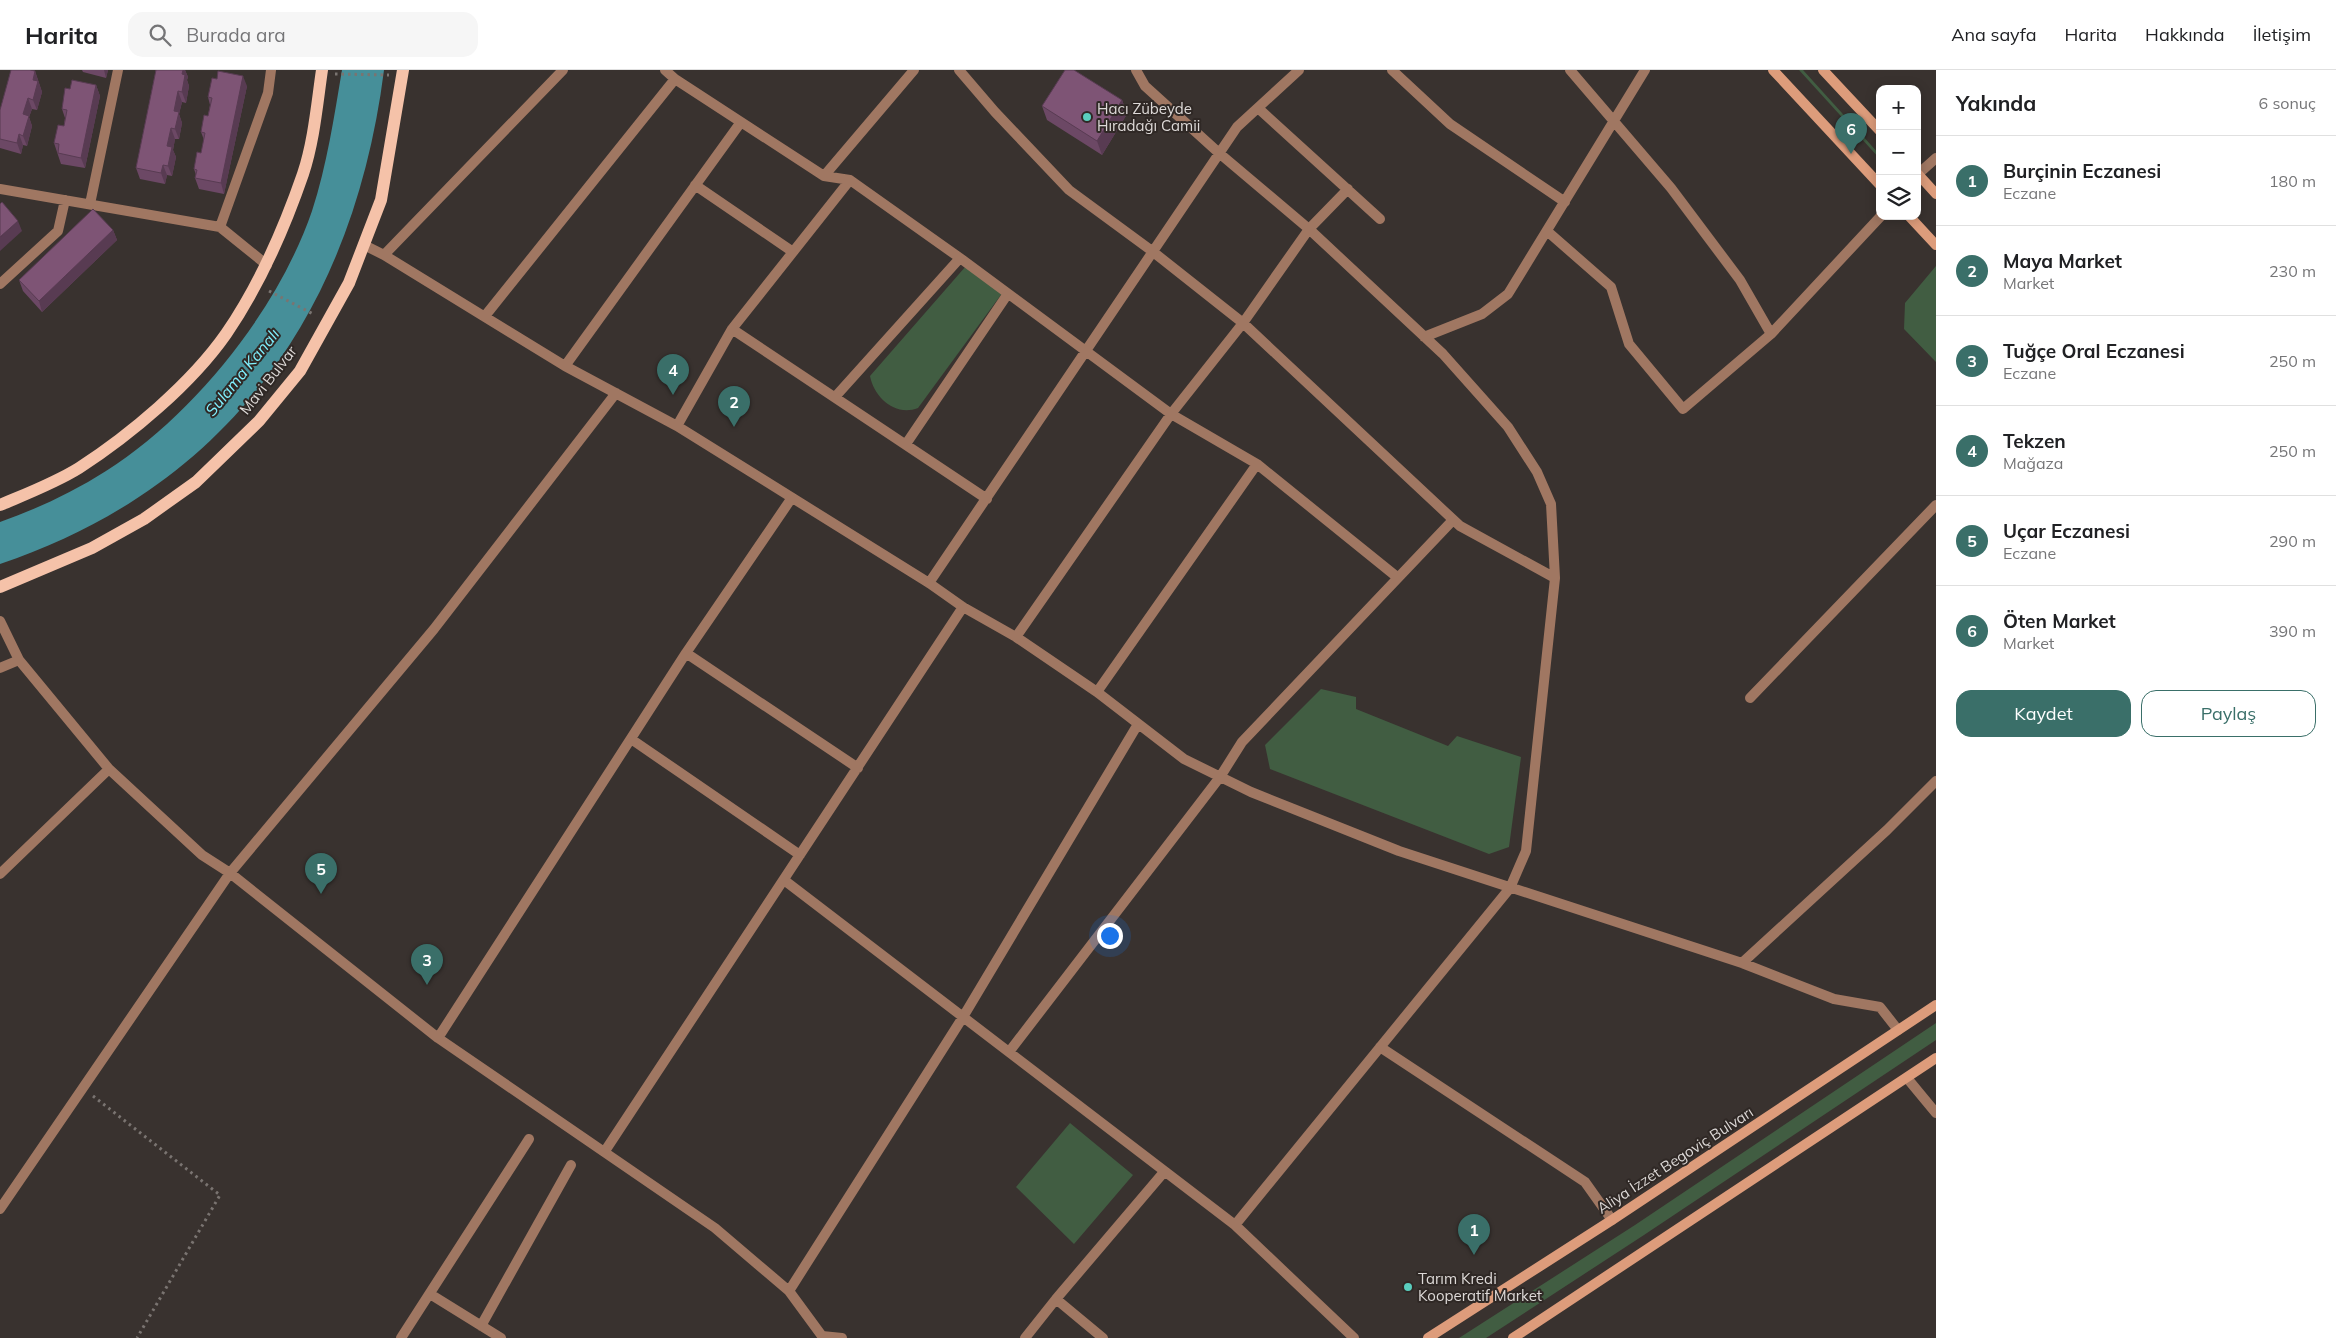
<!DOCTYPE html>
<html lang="tr">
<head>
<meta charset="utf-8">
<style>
  :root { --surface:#fff; --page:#f6f6f6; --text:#202124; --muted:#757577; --line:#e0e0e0; --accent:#3a6f69 }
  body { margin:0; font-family:Mulish,sans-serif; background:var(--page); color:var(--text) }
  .controls { position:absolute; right:15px; top:15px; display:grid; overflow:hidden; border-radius:10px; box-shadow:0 2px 12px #0003 }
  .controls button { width:45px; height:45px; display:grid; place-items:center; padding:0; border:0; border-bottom:1px solid var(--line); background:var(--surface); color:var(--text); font:25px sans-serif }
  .you { position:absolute; left:1109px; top:865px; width:18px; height:18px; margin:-12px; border:4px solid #fff; border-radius:50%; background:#1a73e8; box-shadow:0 0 0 8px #1a73e833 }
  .badge { display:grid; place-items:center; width:32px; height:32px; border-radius:50%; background:var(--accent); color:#fff; font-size:16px; font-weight:700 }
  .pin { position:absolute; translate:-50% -41px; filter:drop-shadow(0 1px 2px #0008) }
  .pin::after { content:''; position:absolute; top:26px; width:18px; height:15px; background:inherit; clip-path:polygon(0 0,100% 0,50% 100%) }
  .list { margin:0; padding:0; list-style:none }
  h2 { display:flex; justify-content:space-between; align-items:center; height:65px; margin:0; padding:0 20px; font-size:21px }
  h2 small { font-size:16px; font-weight:400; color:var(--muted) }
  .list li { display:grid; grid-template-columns:32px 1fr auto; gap:15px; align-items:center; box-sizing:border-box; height:90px; padding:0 20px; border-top:1px solid var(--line) }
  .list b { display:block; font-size:19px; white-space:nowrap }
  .list p { margin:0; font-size:16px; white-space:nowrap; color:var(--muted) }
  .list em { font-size:16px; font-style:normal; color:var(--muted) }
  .actions { display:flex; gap:10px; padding:15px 20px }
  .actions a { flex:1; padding:11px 0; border:1px solid var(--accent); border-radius:15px; text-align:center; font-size:18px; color:var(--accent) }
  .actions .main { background:var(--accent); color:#fff }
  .icon { flex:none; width:28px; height:28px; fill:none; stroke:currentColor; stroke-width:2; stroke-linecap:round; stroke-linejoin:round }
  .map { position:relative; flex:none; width:1936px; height:1268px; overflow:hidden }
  header { display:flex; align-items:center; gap:30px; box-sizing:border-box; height:70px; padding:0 25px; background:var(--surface); border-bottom:1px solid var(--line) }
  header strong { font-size:24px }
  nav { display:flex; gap:28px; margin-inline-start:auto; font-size:18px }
  .search { width:350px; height:45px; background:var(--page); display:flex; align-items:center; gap:12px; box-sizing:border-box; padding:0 18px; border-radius:15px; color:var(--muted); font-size:19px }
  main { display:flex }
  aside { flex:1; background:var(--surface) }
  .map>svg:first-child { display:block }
  .green { fill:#415d42 }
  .water { fill:#468f99 }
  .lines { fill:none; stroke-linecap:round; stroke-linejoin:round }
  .path { stroke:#7a7471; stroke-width:3; stroke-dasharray:2.5 4; stroke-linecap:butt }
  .street { stroke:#a07762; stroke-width:10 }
  .secondary { stroke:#dd9c7b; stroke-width:10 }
  .primary { stroke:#f5c2a9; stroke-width:12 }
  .wall { fill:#6c4865 }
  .shaded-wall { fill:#583b52 }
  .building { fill:#7e5475; stroke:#583b52 }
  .poi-dot { fill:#5acebe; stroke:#2f2825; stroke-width:2 }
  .labels { text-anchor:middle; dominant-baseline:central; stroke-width:4; stroke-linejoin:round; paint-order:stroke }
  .poi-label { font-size:15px; fill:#ddd9d7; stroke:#2f2825; text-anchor:start }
  .street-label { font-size:15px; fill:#ddd9d7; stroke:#2f2825 }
  .water-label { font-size:16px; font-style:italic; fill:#80f0fe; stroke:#2f2825 }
</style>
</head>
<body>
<header>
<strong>Harita</strong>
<div class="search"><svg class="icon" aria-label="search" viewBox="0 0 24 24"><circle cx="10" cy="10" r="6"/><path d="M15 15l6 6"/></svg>Burada ara</div>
<nav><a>Ana sayfa</a><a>Harita</a><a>Hakkında</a><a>İletişim</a></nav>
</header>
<main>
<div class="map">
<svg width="1936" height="1268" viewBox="0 0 1936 1268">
  <rect width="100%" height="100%" fill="#39322f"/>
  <path class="green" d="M1799,0H1803L1880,85V89Z
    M966,196L1003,222L918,338C895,347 874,327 870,306Z
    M1936,196V292L1904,259L1905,233Z
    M1321,619L1356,627V639L1448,676L1457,666L1521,687L1509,777L1489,784L1270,699L1265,675Z
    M1936,953V970L1644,1165L1486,1268H1459L1635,1155Z
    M1070,1053L1133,1105L1074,1174L1016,1117Z"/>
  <path class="water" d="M342,0H384C354,237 231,416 0,494V452C37,439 73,422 106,401C194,345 278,240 312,141C327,95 334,47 342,0Z"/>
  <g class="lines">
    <path class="path" d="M335,4L389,5
      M269,221L315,245
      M93,1026L220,1125L137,1268"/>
    <path class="street" d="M665,0L675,9L824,106L850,110L960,188L1171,344L1257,394L1397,507
      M959,0L995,42L1069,120L1152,181L1243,253L1460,456L1555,508
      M1136,0L1145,16L1219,83L1309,159L1443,284L1508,357L1537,402L1551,434L1555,508L1526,781L1510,818L1235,1155
      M1392,0L1450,54L1565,132
      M1570,0L1671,118L1740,210L1771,264
      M1258,38L1380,149
      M1917,105L1936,88
      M824,106L914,0
      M695,115L793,182
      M0,119L220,157L267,195
      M90,134L118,0
      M220,157L268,23L271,0
      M1547,161L1611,217L1629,274L1683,339L1771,264L1881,146
      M364,175L384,185L565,296L677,356L929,513L963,537L1016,567L1097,622L1184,689L1251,722L1399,781L1742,893L1834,929L1880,937L1898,960
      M384,185L563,0
      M0,214L58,161L65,130
      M485,246L675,9
      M732,259L987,429
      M1424,267L1482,244L1508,224L1645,0
      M565,296L741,52
      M835,327L960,188
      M677,356L732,259L850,110
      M906,374L1007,225
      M929,513L1237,57L1299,0
      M0,551L19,590L109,699L0,804
      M1016,567L1171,344L1243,253L1309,159L1348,119
      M686,583L858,698
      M0,598L19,590
      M1097,622L1257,394
      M1750,628L1936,435
      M631,669L800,785
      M109,699L202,785L230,803L438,968L715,1158L789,1221L822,1266L842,1268
      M784,810L1235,1155L1354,1268
      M1742,893L1887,760L1936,711
      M438,968L686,583L791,429
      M1380,977L1585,1112L1612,1150
      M1009,982L1220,707L1242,672L1453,450
      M1907,1008L1936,1043
      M605,1081L963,537
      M0,1139L230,803L434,559L616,323
      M789,1221L963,947L1138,654
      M430,1224L501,1268
      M1056,1229L1164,1102
      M481,1256L571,1095
      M401,1268L529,1069
      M1025,1268L1056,1229L1103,1268"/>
    <path class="secondary" d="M1773,0L1880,115
      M1823,0L1880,61
      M1917,103L1936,124
      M1909,146L1936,175
      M1428,1268L1612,1150L1936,935
      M1513,1268L1936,988"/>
    <path class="primary" d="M0,435C26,424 55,413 79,398C130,365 191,314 226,264C259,216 284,159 303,104C314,71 317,34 322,0
      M0,517L92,478L144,449L196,412L259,351L300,301L349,213L381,130L403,0"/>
  </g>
  <path class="wall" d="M82,0H108L106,8L83,2Z
    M156,0H185L188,7L187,10L189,16L186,33L182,32L179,44L182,53L179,69H175L173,80L176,87L172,106L167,105L165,114L140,109L136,98Z
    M35,1L42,22L37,40L32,39L29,47L32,56L27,76L23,75L21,84L0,78V40Z
    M96,15L100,26L85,98L61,94L54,73L64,56L65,48L62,39L70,19Z
    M247,16L224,124L199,119L195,108L196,105L194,99L201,83L204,70L201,62L208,46L210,35L208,27Z
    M1122,30L1127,44L1102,85L1047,50L1042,36Z
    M113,160L117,170L42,242L23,221L19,210Z"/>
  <path class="shaded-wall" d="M104,0H108L106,8Z
    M183,0H185L188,7L187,10L189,16L186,33L182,22V4Z
    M35,1L42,22L37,40L33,30V10Z
    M243,6L247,16L224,124L221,113Z
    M96,15L100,26L85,98L81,88Z
    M178,21L182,32L179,44L182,53L179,69L175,59L174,41Z
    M28,28L32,39L29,47L32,56L27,76L23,66V44Z
    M1122,30L1127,44L1102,85L1097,71Z
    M171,58L175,69L173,80L176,87L172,106L168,96L167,76Z
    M19,64L23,75L21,84L17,73Z
    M163,95L167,105L165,114L161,103Z
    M18,151L22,161L0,181V167Z
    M113,160L117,170L42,242L39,231Z"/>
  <path class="building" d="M11,0H30L35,1L33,10L38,11L33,30L28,28L23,44L29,46L23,66L19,64L17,73L0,69V40Z
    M156,0H183L182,4L185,5L182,22L178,21L174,41L179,42L175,59L171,58L167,76L172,77L168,96L163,95L161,103L136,98Z
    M1065,0H1074L1122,30L1097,71L1042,36Z
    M218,1L243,6L221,113L195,108L197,100L194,99L197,82L201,83L205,63L201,62L204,45L208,46L212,28L208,27L212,8L217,9Z
    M72,10L96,15L81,88L58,83L59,74L54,73L58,55L64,56L67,40L62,39L65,18L70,19Z
    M2,132L18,151L0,167V134Z
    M93,139L113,160L39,231L19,210Z"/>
  <g class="poi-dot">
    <circle cx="1087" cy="47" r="5"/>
    <circle cx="1408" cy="1217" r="5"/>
  </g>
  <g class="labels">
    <g class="poi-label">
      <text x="1097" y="38">Hacı Zübeyde<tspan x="1097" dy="17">Hıradağı Camii</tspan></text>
      <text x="1418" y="1208">Tarım Kredi<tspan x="1418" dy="17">Kooperatif Market</tspan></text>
    </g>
    <g class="street-label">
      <text transform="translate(268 310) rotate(-52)">Mavi Bulvar</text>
      <text transform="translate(1675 1090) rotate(-33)">Aliya İzzet Begoviç Bulvarı</text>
    </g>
    <g class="water-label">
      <text transform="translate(242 302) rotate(-51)">Sulama Kanalı</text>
    </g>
  </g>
</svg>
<div class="controls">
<button>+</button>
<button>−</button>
<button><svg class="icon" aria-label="layers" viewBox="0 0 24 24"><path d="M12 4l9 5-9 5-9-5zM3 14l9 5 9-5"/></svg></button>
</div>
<div class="you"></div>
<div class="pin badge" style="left:1474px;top:1185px">1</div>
<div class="pin badge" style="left:734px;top:357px">2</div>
<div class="pin badge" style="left:427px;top:915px">3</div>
<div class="pin badge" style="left:673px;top:325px">4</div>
<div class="pin badge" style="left:321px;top:824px">5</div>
<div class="pin badge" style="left:1851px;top:84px">6</div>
</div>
<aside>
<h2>Yakında<small>6 sonuç</small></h2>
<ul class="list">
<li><span class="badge">1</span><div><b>Burçinin Eczanesi</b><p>Eczane</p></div><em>180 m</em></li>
<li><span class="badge">2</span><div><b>Maya Market</b><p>Market</p></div><em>230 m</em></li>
<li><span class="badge">3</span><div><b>Tuğçe Oral Eczanesi</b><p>Eczane</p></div><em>250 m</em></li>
<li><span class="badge">4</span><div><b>Tekzen</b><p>Mağaza</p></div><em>250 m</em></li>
<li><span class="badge">5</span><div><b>Uçar Eczanesi</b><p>Eczane</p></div><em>290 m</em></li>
<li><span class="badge">6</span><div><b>Öten Market</b><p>Market</p></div><em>390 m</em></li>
</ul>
<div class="actions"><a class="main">Kaydet</a><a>Paylaş</a></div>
</aside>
</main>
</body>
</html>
